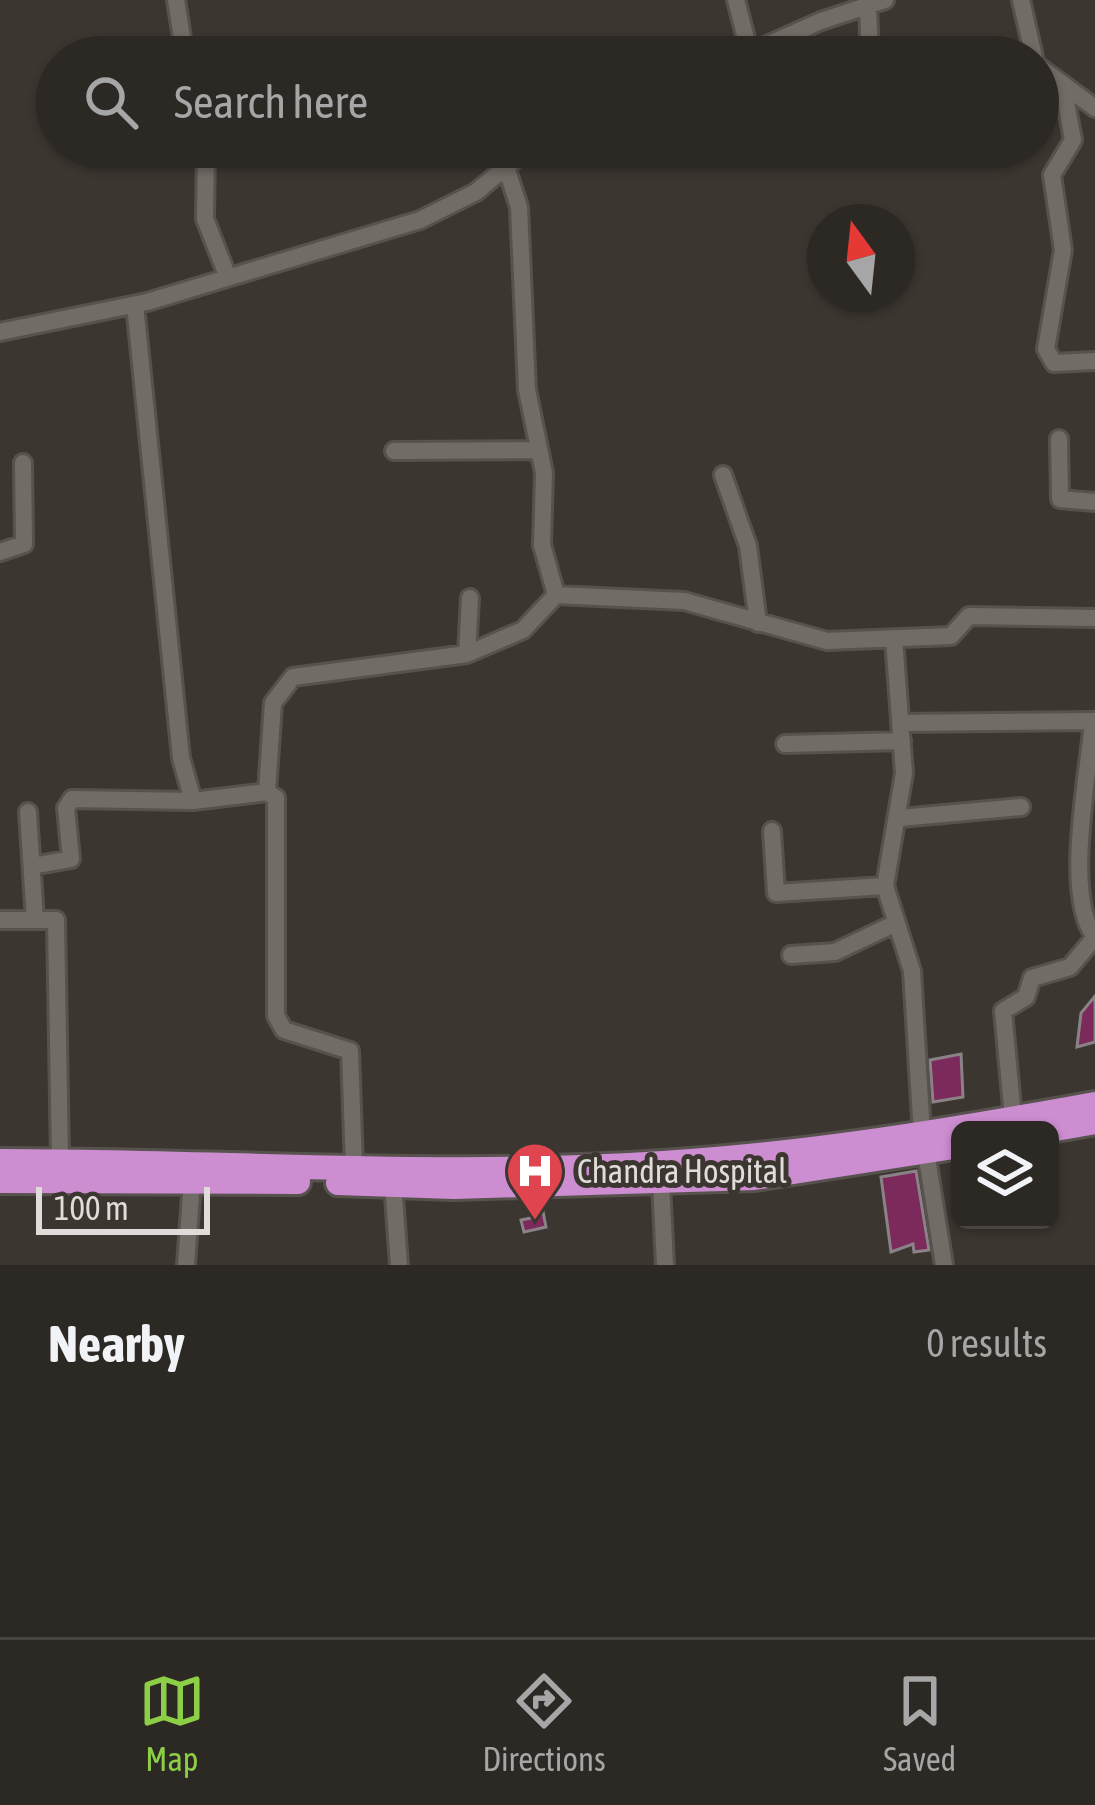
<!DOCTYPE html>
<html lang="en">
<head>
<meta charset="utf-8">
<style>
  :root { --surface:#2c2824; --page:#383431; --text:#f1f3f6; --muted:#a6a6a6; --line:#484441; --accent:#8cce45 }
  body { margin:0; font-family:"Asap Condensed",sans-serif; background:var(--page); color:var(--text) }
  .controls { position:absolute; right:36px; bottom:36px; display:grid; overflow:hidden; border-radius:18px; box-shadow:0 3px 9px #0004 }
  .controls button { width:108px; height:108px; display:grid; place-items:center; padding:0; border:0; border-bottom:3px solid var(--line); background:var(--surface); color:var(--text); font:60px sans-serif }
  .compass { position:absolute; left:807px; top:204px; width:108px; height:108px; border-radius:50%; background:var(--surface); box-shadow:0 3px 9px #0004; rotate:345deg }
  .scale { position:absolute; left:36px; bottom:30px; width:174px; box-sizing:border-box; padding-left:12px; border:6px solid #e0dcd9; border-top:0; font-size:33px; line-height:42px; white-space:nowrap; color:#e0dcd9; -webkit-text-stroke:9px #3b3630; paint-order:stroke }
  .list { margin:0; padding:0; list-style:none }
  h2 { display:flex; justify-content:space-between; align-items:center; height:156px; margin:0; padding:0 48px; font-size:51px }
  h2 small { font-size:39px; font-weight:400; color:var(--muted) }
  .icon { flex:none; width:66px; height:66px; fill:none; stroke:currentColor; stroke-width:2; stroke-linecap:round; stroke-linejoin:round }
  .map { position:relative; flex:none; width:1095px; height:1265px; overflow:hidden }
  .search { position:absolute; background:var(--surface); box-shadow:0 3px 9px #0004; left:36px; right:36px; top:36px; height:132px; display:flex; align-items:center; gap:30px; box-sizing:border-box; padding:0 42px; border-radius:66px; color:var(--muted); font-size:45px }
  .sheet { height:372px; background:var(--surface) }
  nav { display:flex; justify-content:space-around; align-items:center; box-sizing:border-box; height:168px; border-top:3px solid var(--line); background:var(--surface); font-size:33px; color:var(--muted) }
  nav a { display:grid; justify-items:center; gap:6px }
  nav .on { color:var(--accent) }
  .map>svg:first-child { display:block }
  .building { fill:#7b2a5b; stroke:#8a8286; stroke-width:3 }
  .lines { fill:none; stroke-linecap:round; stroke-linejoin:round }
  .minor-casing { stroke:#57524e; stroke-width:22 }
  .highway-casing { stroke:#57524e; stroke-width:30 }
  .minor { stroke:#726c66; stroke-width:16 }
  .highway { stroke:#cd8dd1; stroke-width:24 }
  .labels { text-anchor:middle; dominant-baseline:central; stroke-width:10; stroke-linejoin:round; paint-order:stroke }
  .poi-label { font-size:33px; fill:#e0dcd9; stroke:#3b3630; text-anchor:start }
</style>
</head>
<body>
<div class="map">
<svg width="1095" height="1265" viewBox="0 0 1095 1265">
  <rect width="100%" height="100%" fill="#3b3630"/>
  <path class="building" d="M1095,996V1042L1077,1047L1081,1013Z
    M961,1054L963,1097L933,1102L930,1060Z
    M916,1171L929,1250L914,1252L913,1244L891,1252L881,1177Z
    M541,1201L546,1227L524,1232L521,1220L531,1218L528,1203Z"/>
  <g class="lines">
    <defs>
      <path id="minor" d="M176,0L185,57
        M736,0L749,50
        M1021,0L1034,57
        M868,6L870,57
        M740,57L821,21L885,0
        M1038,66L1095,108
        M1063,86L1073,140L1052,175L1063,250L1046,349L1054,363L1095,361
        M206,147L205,219L227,275
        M135,305L181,758L193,801
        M0,332L147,302L420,220L476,192L530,147
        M1059,439L1060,499L1095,502
        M394,451L538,450
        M723,475L748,546L758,623
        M0,552L24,544L23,463
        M556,595L684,601L827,641L951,636L969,616L1095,618
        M894,639L904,773L885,886L912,971L922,1134
        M467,654L470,598
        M900,723L1095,721
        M785,744L902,741
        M267,792L273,703L293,677L467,654L523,630L556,595L542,545L544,473L527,390L519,207L506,167
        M28,812L35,920
        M900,818L1021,807
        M772,831L776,893L885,886
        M32,866L71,859L66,808L72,799L193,801L267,792L276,798V1016L284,1030L350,1051L354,1167
        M0,920H56L60,1160
        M791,955L835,952L894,924
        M1013,1117L1003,1011L1026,997L1032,978L1070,967L1095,937C1063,896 1089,772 1093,721
        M926,1152L944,1265
        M393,1183L399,1265
        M661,1183L665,1265
        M186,1265L192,1181"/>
      <path id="highway" d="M1050,1130L1095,1122
        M0,1161C221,1161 443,1178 663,1163C808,1154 952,1130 1095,1104
        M0,1181L298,1182
        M338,1183L454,1187L754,1178L960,1146"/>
    </defs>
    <use href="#minor" class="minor-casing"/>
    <use href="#highway" class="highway-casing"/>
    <use href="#minor" class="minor"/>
    <use href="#highway" class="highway"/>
  </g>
  <defs>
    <symbol id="hospital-pin" viewBox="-11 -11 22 30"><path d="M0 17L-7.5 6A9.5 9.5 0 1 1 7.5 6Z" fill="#e0444e" stroke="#3b3630"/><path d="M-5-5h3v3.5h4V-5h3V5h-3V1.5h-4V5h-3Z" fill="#fff"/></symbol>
  </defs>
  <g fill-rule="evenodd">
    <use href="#hospital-pin" x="502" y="1138" width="66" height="90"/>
  </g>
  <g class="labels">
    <g class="poi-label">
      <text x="577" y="1171">Chandra Hospital</text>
    </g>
  </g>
</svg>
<div class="controls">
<button><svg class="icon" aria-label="layers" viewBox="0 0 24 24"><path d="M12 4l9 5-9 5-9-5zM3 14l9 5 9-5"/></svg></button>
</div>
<svg class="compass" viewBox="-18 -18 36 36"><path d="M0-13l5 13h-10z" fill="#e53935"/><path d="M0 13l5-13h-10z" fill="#a6a6a6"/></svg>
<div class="scale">100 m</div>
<div class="search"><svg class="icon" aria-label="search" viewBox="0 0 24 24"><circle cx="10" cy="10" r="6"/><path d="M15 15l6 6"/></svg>Search here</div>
</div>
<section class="sheet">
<h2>Nearby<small>0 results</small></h2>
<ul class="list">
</ul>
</section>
<nav>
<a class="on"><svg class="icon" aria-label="map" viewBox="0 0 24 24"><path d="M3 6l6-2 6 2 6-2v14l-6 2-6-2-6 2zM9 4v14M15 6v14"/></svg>Map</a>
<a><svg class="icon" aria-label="directions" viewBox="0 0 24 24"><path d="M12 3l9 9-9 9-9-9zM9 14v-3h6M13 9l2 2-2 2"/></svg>Directions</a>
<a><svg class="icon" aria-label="saved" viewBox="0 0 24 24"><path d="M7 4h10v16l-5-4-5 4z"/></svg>Saved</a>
</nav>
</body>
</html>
